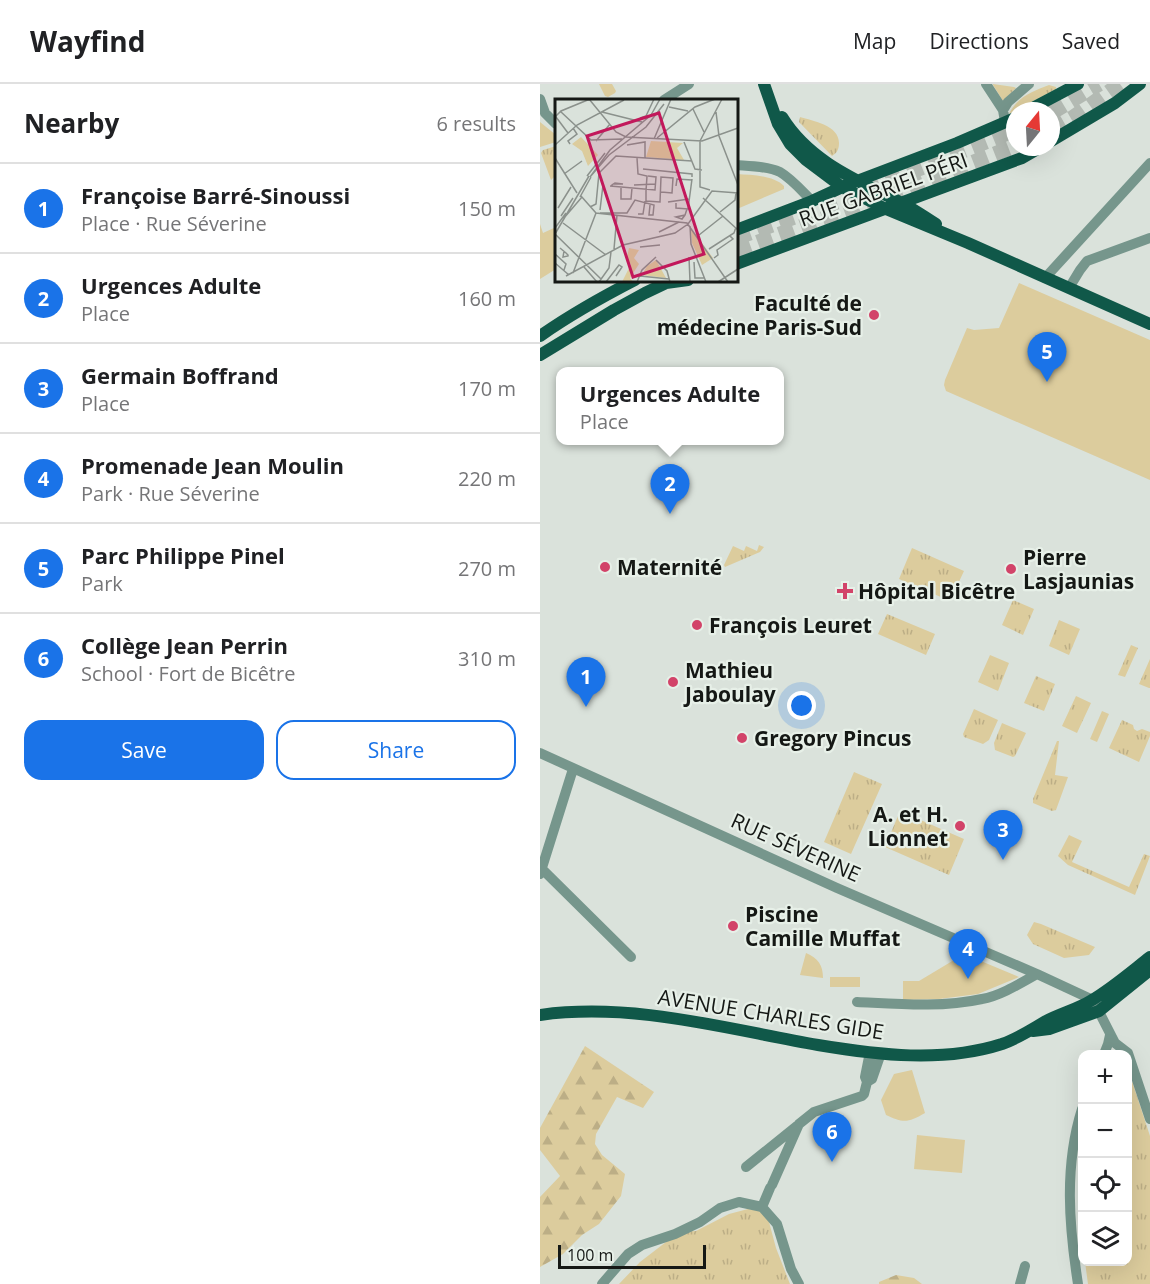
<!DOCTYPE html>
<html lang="en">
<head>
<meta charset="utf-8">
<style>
  :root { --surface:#fff; --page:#f6f6f6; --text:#202124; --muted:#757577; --line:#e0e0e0; --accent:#1a73e8 }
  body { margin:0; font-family:"Open Sans",sans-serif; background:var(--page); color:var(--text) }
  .controls { position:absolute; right:18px; bottom:18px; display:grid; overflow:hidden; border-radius:12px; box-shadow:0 6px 24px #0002 }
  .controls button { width:54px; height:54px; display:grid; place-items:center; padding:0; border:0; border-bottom:2px solid var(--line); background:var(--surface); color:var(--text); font:30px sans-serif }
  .compass { position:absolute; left:466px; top:18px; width:54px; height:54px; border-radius:50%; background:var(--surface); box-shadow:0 6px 24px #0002; rotate:18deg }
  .scale { position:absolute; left:18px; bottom:15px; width:148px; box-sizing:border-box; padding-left:6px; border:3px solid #151815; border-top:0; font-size:16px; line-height:21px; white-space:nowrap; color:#151815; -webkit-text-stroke:4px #e7f0e8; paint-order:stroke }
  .you { position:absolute; left:262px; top:622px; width:21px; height:21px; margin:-15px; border:4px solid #fff; border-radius:50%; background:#1a73e8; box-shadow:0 0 0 9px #1a73e833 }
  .badge { display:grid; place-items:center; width:39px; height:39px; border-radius:50%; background:var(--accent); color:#fff; font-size:20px; font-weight:700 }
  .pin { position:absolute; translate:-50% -50px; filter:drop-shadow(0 2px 3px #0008) }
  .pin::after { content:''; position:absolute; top:32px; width:21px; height:18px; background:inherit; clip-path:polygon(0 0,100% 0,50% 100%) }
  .popup { position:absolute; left:16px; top:283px; width:228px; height:78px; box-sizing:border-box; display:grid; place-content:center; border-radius:12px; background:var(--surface); filter:drop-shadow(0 2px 4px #0005); font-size:20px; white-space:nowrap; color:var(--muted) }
  .popup b { font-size:22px; color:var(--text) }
  .popup::after { content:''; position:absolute; left:50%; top:100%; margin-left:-12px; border:12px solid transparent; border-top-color:var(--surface) }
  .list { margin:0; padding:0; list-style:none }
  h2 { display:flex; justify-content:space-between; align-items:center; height:78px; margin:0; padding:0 24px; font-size:26px }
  h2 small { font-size:20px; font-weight:400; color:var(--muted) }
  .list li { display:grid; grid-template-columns:39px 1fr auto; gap:18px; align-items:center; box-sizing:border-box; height:90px; padding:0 24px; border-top:2px solid var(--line) }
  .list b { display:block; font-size:22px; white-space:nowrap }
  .list p { margin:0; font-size:20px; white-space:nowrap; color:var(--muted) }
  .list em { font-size:20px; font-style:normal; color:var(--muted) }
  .actions { display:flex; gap:12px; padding:18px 24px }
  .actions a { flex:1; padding:14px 0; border:2px solid var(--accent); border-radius:18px; text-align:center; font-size:21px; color:var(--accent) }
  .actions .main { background:var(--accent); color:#fff }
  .icon { flex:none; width:33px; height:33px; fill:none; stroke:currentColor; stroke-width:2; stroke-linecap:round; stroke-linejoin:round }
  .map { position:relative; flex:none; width:610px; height:1200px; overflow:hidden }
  header { display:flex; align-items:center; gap:36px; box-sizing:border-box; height:84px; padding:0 30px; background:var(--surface); border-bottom:2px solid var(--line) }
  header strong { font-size:28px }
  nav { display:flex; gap:33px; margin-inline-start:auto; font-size:21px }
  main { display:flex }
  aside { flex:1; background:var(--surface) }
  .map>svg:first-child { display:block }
  .grass { fill:url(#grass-tufts) }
  .forest { fill:url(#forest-firs) }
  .park { fill:#dccc9d }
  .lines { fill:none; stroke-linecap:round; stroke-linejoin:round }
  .highway-tunnel { stroke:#b3bab3; stroke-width:15; stroke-dasharray:15 8; stroke-linecap:butt }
  .minor { stroke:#76968c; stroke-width:10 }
  .major { stroke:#105849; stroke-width:12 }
  .poi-dot { fill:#d24369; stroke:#e7f0e8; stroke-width:2 }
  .labels { text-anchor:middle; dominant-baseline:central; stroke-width:4.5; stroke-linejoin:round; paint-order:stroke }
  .street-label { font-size:21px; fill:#151815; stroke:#e7f0e8 }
  .poi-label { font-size:21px; font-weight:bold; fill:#151815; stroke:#e7f0e8; text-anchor:start }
  .inset-road { fill:none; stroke:#8b918c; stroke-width:1.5 }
  .view { fill:#c2185b; fill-opacity:0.15; stroke:#c2185b; stroke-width:3 }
  .inset-edge { fill:none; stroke:#151815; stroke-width:3 }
</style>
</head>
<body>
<header>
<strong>Wayfind</strong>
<nav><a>Map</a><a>Directions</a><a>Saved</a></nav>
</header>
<main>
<aside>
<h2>Nearby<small>6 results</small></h2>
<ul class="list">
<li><span class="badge">1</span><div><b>Françoise Barré-Sinoussi</b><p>Place · Rue Séverine</p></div><em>150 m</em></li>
<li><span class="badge">2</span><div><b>Urgences Adulte</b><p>Place</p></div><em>160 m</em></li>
<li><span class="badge">3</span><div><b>Germain Boffrand</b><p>Place</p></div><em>170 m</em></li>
<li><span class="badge">4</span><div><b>Promenade Jean Moulin</b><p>Park · Rue Séverine</p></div><em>220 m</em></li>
<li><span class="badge">5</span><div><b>Parc Philippe Pinel</b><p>Park</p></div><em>270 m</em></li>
<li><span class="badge">6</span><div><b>Collège Jean Perrin</b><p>School · Fort de Bicêtre</p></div><em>310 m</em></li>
</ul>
<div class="actions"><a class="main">Save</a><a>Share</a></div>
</aside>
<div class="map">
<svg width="610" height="1200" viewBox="0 0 610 1200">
  <defs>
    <pattern id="grass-tufts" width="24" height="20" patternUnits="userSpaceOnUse" patternTransform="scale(1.5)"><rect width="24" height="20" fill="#dccc9d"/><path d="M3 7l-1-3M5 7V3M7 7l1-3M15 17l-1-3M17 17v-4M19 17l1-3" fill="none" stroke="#bcae86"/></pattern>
    <pattern id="forest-firs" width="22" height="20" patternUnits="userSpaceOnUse" patternTransform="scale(1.5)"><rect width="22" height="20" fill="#dccc9d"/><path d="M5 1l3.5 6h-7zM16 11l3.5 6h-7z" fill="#bcae86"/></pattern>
  </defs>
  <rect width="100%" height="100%" fill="#dae2db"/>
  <path class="grass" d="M453,0L474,3L476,4L463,17L453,1Z
    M509,1L516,3V5L469,30C477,13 493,7 509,1Z
    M260,33C273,37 299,41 299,59C299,65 297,69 292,72L259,38Z
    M0,38L16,51V58L0,63Z
    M16,62V91L11,96L1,69L3,66Z
    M219,461L224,463L220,468L185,483L184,481L193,462L204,467L206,462L217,467Z
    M372,464L424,487L410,517L359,495Z
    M473,516L494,525L483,551L462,541Z
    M347,530L395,550L386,571L338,550Z
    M519,536L540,545L529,571L509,562Z
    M591,561L598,564L585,593L578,591Z
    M450,571L469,579L458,607L438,598Z
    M610,575V604H609L599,600Z
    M496,592L515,600L504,627L484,619Z
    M536,612L551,619L537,649L522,642Z
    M434,625L458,636L449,656L443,660L424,653L423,650Z
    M562,627L569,630L557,658L550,655Z
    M582,636L593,641L594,645L597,647L602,645L610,648V652L599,678L569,664Z
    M462,639L486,649L475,672L473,673L455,666L454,659Z
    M517,657H519L515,691L528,693L516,726L512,727L493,719V715Z
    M314,688L342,700L311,770L284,758Z
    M360,727L424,755L409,791L345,763Z
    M529,751L542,757L532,778L589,803L604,770L610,772L595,811L528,781L518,772Z
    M494,838L501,840L555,863L549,871L524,874L493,860L487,851Z
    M588,985L610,1052V1200H548L545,1178H588V1147L590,1146L588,1136Z
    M208,1125L222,1127L229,1138L236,1164L250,1200H79L100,1178L139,1148L156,1147L189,1130Z"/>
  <path class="forest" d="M45,962L114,1008L103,1024L77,1013L56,1050L55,1060L62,1071L85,1090L81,1112L59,1140L42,1151L23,1170L0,1183V1113L20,1092L0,1066V1044Z
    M356,1191L374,1194L382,1200H339V1198Z"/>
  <path class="park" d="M59,0H72L76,7L75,9L68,13L65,12Z
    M197,90C211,91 233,91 244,102V105L197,125Z
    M0,140L3,149L16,143V185L0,195Z
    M479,199L610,256V396L406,307L404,301L405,296L427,244L434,246L459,244Z
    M266,869C278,874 283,881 283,894L260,891Z
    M424,870L479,893L438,910L399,915L363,916V897H379Z
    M290,893H320V903H290Z
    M372,986L385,1029C368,1039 363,1039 346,1031L341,1016L354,990Z
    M377,1051L425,1056L422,1089L374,1085Z"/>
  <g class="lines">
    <path class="highway-tunnel" d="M511,29L559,0
      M511,46L532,34L580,0
      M196,154L299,117L475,46
      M196,166L362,106L475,62"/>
    <path class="minor" d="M446,0L463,26
      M0,15L5,29L16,40
      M124,16L149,0
      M465,38L463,26L468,18L489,0
      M196,81C210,82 227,82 240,88C252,95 262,107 272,117
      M505,194L610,79
      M529,204L540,186L547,177L610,154
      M0,669L297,804L497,890L553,916L575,959L588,969L610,1035
      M2,785L91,873
      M0,790L33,685
      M317,918C358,920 401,924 442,915C460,912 481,899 497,890
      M564,970L568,960L570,951
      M327,998L325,993L330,968
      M206,1083L257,1042
      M232,1101L259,1040L274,1028L322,1012L324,1010L327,998L332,995L341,969
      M222,1123L230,1104
      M62,1200L88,1170L102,1161L135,1150L160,1138L180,1124L199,1118L222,1123L237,1140L251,1185L259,1200
      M480,1200L485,1182
      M538,1200C529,1142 524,1082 542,1025"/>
    <path class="major" d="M224,0L238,40L250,60L266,76L302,103L346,125L428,159L610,240
      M487,27L538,0
      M242,33C269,77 316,96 360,118C372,124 384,132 396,140
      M511,57L575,19L600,0
      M196,146L272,117L309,100L417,59L475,34
      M196,180L482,74L501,63
      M0,252C30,231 62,213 95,196
      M0,271L74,226L105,209L126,199L148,196
      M0,931C94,918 186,945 278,961C338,971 403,979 462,960C479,954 492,945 506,937C521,929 538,925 552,916C571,905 592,887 610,873
      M493,947L509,945L559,927L610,886"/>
  </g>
  <g class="poi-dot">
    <circle cx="334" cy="231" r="6"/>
    <circle cx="65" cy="483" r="6"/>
    <circle cx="471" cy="485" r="6"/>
    <path d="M302 498h6v6h6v6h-6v6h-6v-6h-6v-6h6z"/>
    <circle cx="157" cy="541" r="6"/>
    <circle cx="133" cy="598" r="6"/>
    <circle cx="202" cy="654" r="6"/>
    <circle cx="420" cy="742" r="6"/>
    <circle cx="193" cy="842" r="6"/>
  </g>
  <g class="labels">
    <g class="street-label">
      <text transform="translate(343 105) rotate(-20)">RUE GABRIEL PÉRI</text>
      <text transform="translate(256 763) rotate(24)">RUE SÉVERINE</text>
      <text transform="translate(231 930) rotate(9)">AVENUE CHARLES GIDE</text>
    </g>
    <g class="poi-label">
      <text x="322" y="219" text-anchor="end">Faculté de<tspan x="322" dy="24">médecine Paris-Sud</tspan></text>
      <text x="483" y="473">Pierre<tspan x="483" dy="24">Lasjaunias</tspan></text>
      <text x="77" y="483">Maternité</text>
      <text x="318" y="507">Hôpital Bicêtre</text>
      <text x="169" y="541">François Leuret</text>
      <text x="145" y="586">Mathieu<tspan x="145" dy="24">Jaboulay</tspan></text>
      <text x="214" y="654">Gregory Pincus</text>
      <text x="408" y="730" text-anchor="end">A. et H.<tspan x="408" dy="24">Lionnet</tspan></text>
      <text x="205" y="830">Piscine<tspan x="205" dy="24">Camille Muffat</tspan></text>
    </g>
  </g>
  <g transform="translate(15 15)">
    <rect width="183" height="183" fill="#dae2db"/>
    <path d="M136,129L158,159L147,166L137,144ZM101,161L111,179L87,176L92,167Z" fill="#dccc9d"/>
    <path d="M74,149L84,151L79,159L84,165L75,179L78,183H67L76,165L71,162Z" fill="#dccc9d"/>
    <path d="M26,38L43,56L33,67L27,52L17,45ZM96,42L128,44L122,49L129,61L91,58Z" fill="#dccc9d"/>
    <path class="inset-road" d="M34,0L61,33L71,38L147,42L183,29M105,0L96,16L55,51L35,78L54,56L91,28L109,5M114,8L133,12M138,10L149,33M5,12L36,41L67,40M47,13L87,23M161,13L164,37L183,86M0,18L6,12L35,0M1,18L13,34M85,19L91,17L99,0M102,39L140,8L160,0M99,40L116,0M41,42L55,25M145,42V88L155,91M145,42L167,0M129,43L140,70L147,71M15,45L13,42L22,35L18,29M0,46L22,26L69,1M72,46L90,43V59M0,59L22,94M82,59L83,75L92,77L91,92M88,70L137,75V78M9,75L27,62M32,77L50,54M79,86L101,85M55,87L100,91L101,78L93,77M121,87L122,80L137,81M57,88V86L60,84L68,85H59M66,88V100H76L77,89M91,92V102L105,103L106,78L118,79L117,94L106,93M26,97L41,114L132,124L173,183M25,98L36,78M148,99L183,131M113,103L134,100M121,104V109L133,110L137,80M35,108L41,105L44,74L61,57L137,62M3,109L16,88M45,111L48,86M165,113L180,101L181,94M45,114H72L80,101L99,106L98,116H94L95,106M83,115H88L90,102M130,116L127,120L121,118L130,116L132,110M6,117L18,99M9,119L27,98M8,124L51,156M135,127L136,145L151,183M0,129L11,114M104,133L124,123M0,135L46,180M0,135L34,77M144,136L168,117M85,148L105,146M5,149L11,154L13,156V157L8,158L9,152M59,150L62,116M154,150L179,134L181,128M0,155L11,165L9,171M134,158L135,183M159,159L163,156L162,151L178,140L175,137M101,161L112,172L115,183M139,163L140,179H150M0,164L14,176M29,168L42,183M18,174L41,114M11,177L68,146L120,134L133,125L157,92L183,94M85,177L114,180M44,183L54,169L56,153M51,183L64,166L67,168L61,177M82,183L87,171L101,158M163,183L183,170"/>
    <path class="view" d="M104,14L149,155L78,178L32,37Z"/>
    <rect width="183" height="183" class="inset-edge"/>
  </g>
</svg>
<div class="controls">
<button>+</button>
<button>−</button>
<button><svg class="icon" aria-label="locate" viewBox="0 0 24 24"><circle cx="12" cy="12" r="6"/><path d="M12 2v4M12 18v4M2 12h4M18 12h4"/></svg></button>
<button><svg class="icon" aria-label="layers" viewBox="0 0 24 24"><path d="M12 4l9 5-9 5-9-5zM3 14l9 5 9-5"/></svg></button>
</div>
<svg class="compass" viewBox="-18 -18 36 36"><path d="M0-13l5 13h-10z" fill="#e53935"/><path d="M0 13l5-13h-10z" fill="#757577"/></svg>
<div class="scale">100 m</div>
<div class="you"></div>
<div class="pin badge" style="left:46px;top:623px">1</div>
<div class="pin badge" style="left:130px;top:430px">2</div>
<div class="popup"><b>Urgences Adulte</b>Place</div>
<div class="pin badge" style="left:463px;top:776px">3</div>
<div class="pin badge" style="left:428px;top:895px">4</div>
<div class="pin badge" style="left:507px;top:298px">5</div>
<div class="pin badge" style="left:292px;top:1078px">6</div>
</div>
</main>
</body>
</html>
